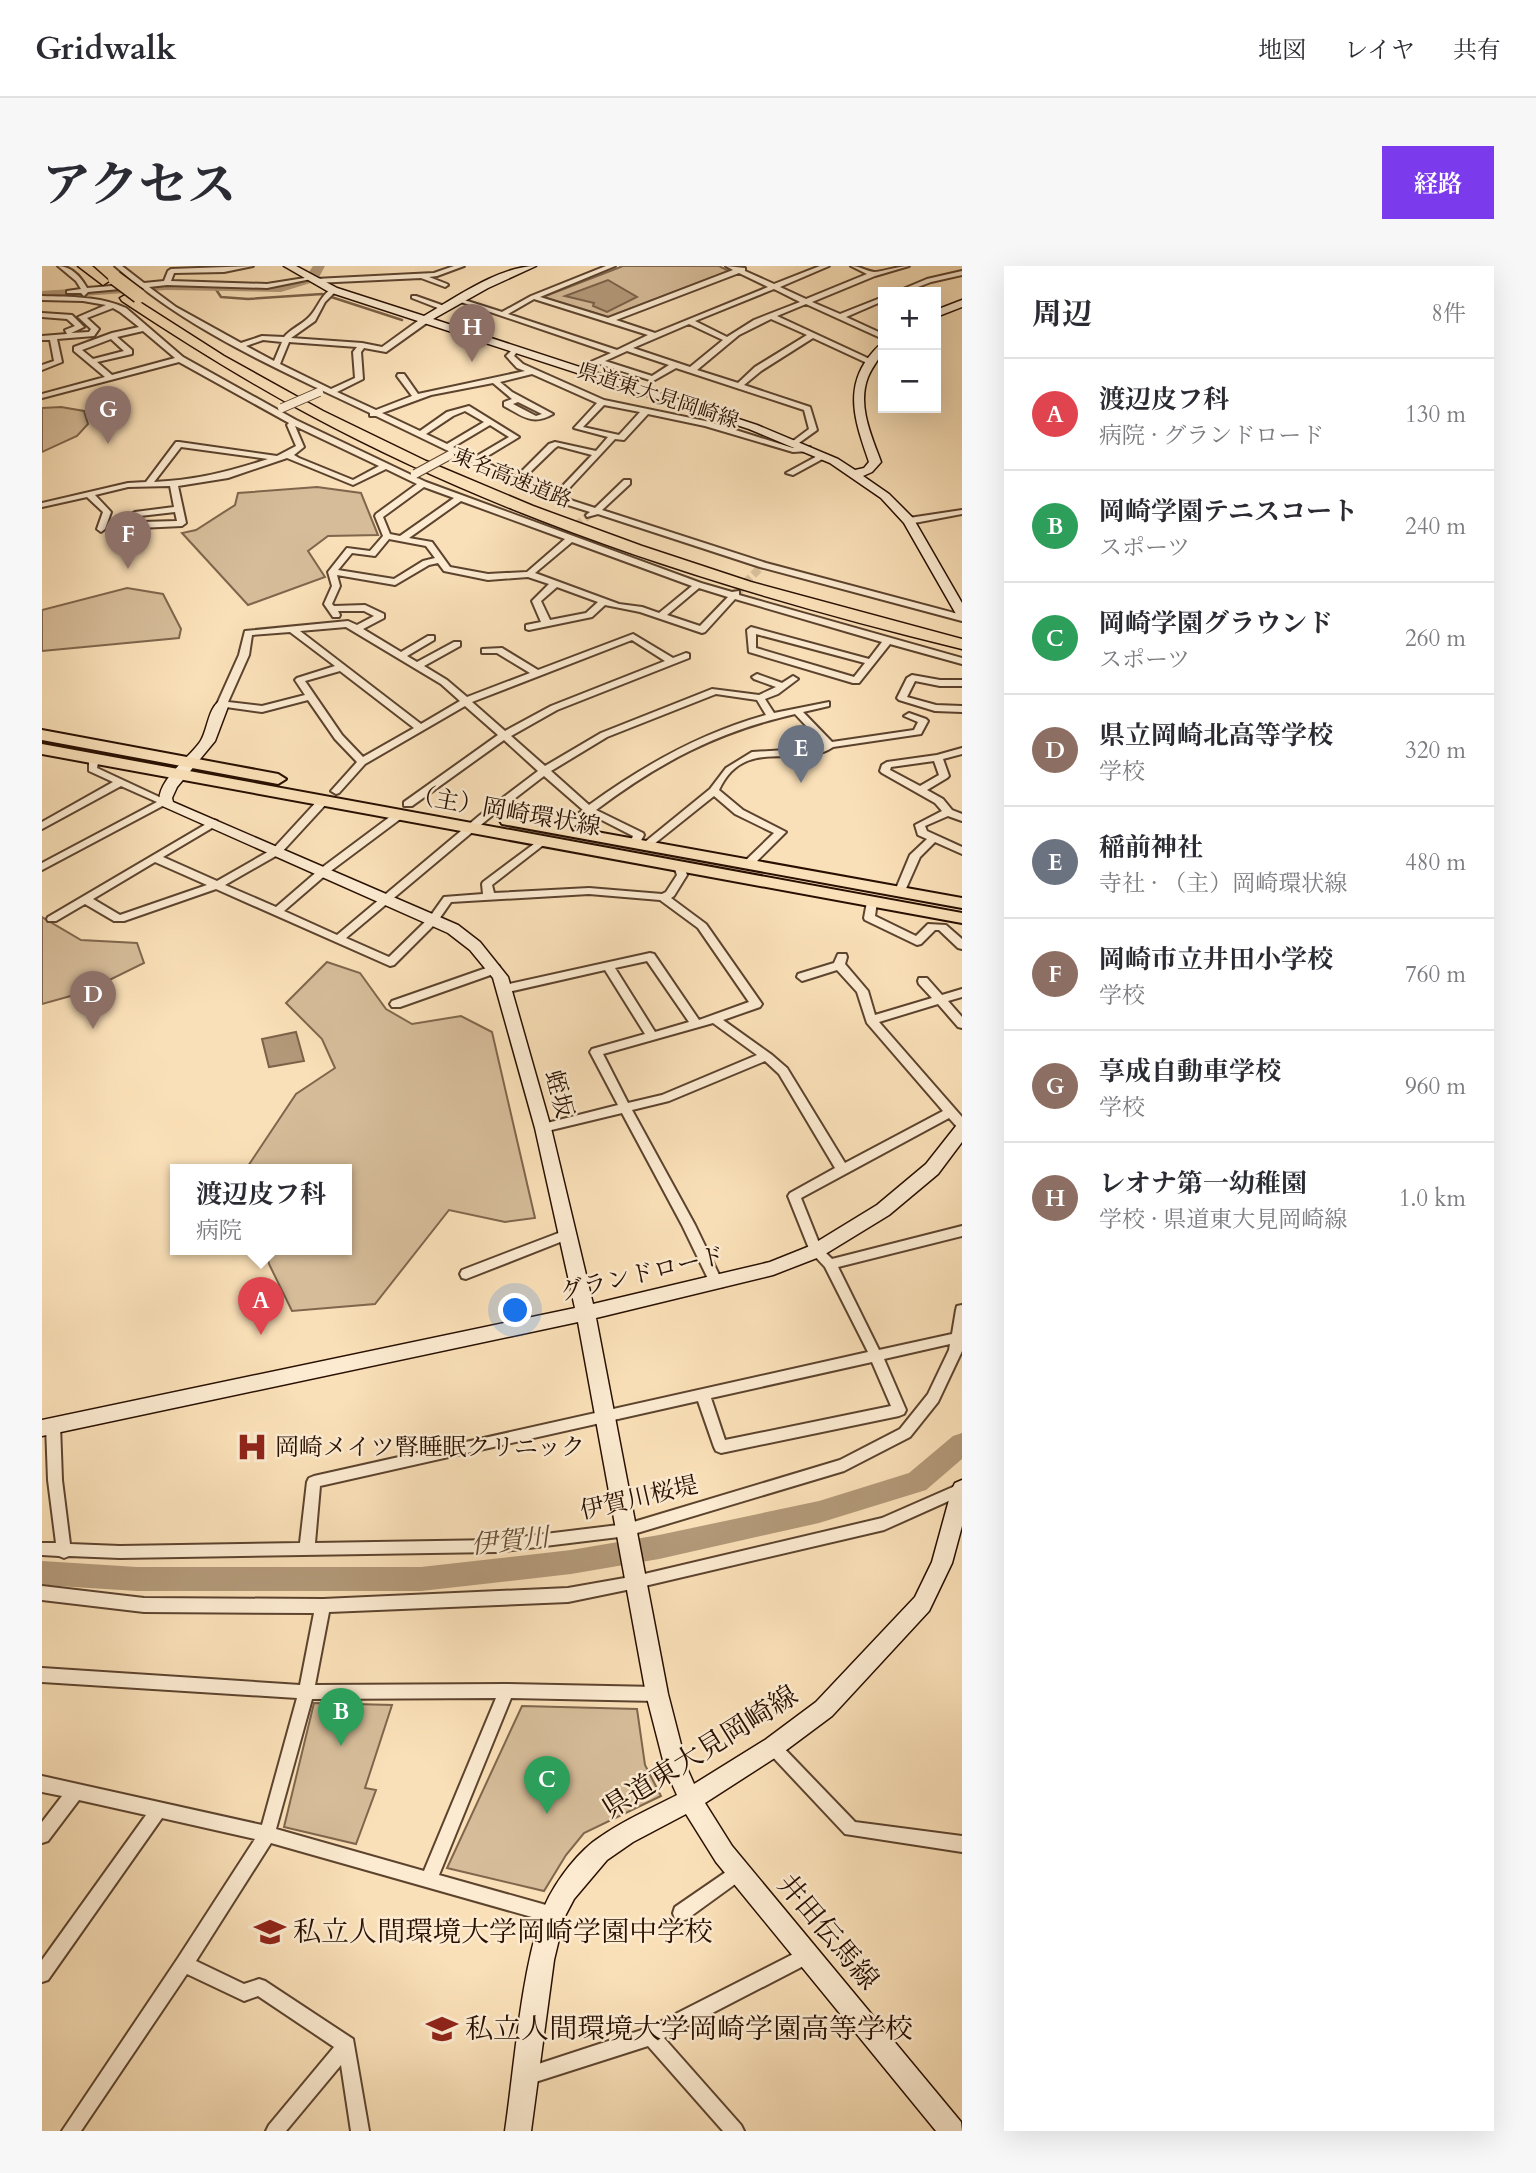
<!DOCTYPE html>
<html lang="ja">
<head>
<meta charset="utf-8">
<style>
  :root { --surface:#fff; --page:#f7f7f7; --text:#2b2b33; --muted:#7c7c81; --line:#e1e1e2; --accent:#7c3aed }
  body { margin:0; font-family:Cardo,"Noto Serif JP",serif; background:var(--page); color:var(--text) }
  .controls { position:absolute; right:21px; top:21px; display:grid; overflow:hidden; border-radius:0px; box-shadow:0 7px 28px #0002 }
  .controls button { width:63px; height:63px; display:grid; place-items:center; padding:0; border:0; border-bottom:2px solid var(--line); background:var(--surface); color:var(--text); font:35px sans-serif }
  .you { position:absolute; left:474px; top:1045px; width:24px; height:24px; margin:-18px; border:5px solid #fff; border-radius:50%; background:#1a73e8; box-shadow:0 0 0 10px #1a73e833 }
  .badge { display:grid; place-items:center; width:46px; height:46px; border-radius:50%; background:var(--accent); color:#fff; font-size:23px; font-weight:700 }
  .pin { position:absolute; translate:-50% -58px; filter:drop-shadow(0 2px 4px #0008) }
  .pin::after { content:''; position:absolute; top:37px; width:24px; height:21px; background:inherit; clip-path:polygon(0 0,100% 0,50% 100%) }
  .popup { position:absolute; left:128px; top:898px; width:182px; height:91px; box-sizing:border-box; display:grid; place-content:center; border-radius:0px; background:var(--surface); filter:drop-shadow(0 2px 5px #0005); font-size:23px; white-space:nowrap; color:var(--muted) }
  .popup b { font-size:26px; color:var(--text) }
  .popup::after { content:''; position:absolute; left:50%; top:100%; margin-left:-14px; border:14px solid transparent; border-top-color:var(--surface) }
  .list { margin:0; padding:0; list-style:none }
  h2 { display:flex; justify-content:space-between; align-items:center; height:91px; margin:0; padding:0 28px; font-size:30px }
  h2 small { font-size:23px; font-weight:400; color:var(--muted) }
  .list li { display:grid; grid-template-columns:46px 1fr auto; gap:21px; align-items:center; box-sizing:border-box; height:112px; padding:0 28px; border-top:2px solid var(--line) }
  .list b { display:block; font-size:26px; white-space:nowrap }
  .list p { margin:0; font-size:23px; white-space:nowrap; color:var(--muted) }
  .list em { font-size:23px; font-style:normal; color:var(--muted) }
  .map { position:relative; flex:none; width:920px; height:1865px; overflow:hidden; border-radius:0px }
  header { display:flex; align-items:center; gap:42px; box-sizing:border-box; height:98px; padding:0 35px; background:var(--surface); border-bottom:2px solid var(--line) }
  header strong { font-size:33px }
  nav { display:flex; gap:38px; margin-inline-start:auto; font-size:24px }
  .intro { display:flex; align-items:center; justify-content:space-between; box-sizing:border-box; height:168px; padding:0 42px }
  h1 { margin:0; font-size:49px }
  .button { padding:18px 32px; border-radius:0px; background:var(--accent); color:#fff; font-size:24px; font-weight:700 }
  main { display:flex; gap:42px; padding:0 42px }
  aside { flex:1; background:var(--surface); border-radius:0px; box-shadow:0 7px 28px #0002 }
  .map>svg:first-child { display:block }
  .green { fill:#d6bc99; stroke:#7f664c; stroke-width:2 }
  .water { fill:#b39979; stroke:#7b6249; stroke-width:2 }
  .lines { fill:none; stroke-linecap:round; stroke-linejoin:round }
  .stream { stroke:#7b6249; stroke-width:2.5 }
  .river { fill:#b39979; fill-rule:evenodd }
  .street-tunnel-far1 { stroke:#dac19c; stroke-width:8; stroke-dasharray:8 3.5; stroke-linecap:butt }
  .street-tunnel { stroke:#dac19c; stroke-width:10; stroke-dasharray:10 5; stroke-linecap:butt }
  .street-casing { stroke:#5c432e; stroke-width:4 }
  .secondary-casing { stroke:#280f00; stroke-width:3 }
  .primary-casing { stroke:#280f00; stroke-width:4 }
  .highway-casing { stroke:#280f00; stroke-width:3 }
  .street { fill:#fcebd1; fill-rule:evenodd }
  .secondary { fill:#fcebd1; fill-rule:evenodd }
  .primary { fill:#fae0b8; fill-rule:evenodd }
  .highway { fill:#fae0b8; fill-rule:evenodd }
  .street-bridge-casing { stroke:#5c432e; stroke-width:10; stroke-linecap:butt }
  .highway-bridge-casing { stroke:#280f00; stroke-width:17; stroke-linecap:butt }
  .street-bridge { stroke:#fcebd1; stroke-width:8 }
  .highway-bridge { stroke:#fae0b8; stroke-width:14 }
  .labels { text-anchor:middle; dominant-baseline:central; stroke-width:5; stroke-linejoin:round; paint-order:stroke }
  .far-street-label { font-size:21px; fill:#280f00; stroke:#fcebd1 }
  .street-label { font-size:24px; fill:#280f00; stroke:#fcebd1 }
  .poi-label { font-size:24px; fill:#280f00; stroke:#fcebd1; text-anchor:start }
  .water-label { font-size:26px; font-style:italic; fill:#674d36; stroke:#fcebd1 }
  .near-street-label { font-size:28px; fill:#280f00; stroke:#fcebd1 }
  .near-poi-label { font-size:28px; fill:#280f00; stroke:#fcebd1; text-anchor:start }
</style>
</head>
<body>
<header>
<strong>Gridwalk</strong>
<nav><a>地図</a><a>レイヤ</a><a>共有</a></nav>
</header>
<div class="intro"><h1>アクセス</h1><a class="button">経路</a></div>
<main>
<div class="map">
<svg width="920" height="1865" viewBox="0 0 920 1865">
  <rect width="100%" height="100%" fill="#fae0b8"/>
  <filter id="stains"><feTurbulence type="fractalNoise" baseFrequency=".00286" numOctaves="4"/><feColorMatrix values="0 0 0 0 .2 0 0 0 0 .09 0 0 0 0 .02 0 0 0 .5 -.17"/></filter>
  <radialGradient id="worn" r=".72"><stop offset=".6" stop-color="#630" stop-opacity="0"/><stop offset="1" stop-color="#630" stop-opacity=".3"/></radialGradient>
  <path class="green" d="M581,0H677L687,5L566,51L501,31Z
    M19,141L42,145L46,158L35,170L0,186V142Z
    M275,221L319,227L336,269L286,270L266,285L283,311L206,339L140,267L154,264L193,239L196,227Z
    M85,322L121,328L139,363L137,372L0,385V344Z
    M0,651L39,674L95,677L102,697L43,726L0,738Z
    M285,696L318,707L344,743L370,758L419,750L450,766L493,952L463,956L407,944L333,1038L250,1045L227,998L224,983H305V903H206V900L254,828L293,802L280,773L244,737Z
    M272,1437L350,1439L323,1522L334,1524L314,1578L242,1561Z
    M480,1440L595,1443L603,1499L619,1530L542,1567L524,1589L502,1625L405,1602Z"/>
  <path class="water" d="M566,14L595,31L565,46L551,40L552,37L523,30Z
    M254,766L262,795L227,801L220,773Z"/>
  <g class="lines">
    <path class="stream" d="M173,22L179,31L206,33L280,28L360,54"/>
    <path class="river" d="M271,0H283L275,15L239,26L124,24L0,33V25L124,16L238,18L265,9Z
      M920,1167V1193L884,1224L777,1257L617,1293L529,1308L379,1325H95L0,1319V1295L95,1301H379L529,1284L617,1269L777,1235L867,1207L911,1170Z"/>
    <path class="street-tunnel-far1" d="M525,267L547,249
      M703,317L717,303"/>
    <path class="street-tunnel" d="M694,327L705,315"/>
    <defs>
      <path id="street" d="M16,0C29,0 39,11 45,22L94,18L73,0H80L102,17L122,15L126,5L129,3L211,0L182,6L132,7L129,15L225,18L269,11V13L225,22L125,19L107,21L134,41L199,77L220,70L242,71C249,63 257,60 265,53C276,44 277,30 291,22L295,24L283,36L273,55L249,72L320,77L340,81L380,52H386V56L344,86L322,82L319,86L321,113L295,126L334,144L370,130L355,110L356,108H362L376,128L483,105L475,102L464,90L473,81L477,83L472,90L481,98L562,134L668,156L751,182L768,181V185L751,186L663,160L606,148L582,174L573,173L519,231L553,242L582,214H588V218L560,244L724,297L920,349V355L718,301L556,248L545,251L544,249L548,246L504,232L334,150H328V147C251,110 167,74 99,21L46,26L42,30L39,27H25V25L39,23L34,15ZM221,74L240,76L232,95L204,80ZM247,76L315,81L311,86L313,112L289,123L238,98ZM490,108L555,137L532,162L566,171L554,185L513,176L507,178L474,211L439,194L477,171L427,140L405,146L378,165L340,147L389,129L451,117L470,133L462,136V140C481,150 490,160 511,148L470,126L458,116ZM476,136L500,148L494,150L471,138ZM562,139L598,146L577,169L541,161ZM423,145L442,156L405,178L384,168L411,150ZM448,159L467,171L433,191L411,181ZM516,180L550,189L512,229L480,214L513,182Z
        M412,0H422L395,10L387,11L405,18L406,19L403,21L379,12L273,17L270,15L273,13L392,7Z
        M564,0H573L498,31L566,52L691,4L684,0L703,2V5L732,18L778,0H787L738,21L764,33L825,8L809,0C818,0 824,5 832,6C840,6 856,0 867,0L833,10L770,36L798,48L841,31V35L804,51L841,68V73L764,38L735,50L832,95L825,97L771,72L719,105L702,119L768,141L775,164L754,179H751V175L767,163L762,144L634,102L611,115L557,98L541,106H535V102L569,87L413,34L419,33L460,46L489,30ZM697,7L726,21L613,67L574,54ZM732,23L758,36L712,54L685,71L653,55ZM492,33L606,69L575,84L466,48ZM729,53L765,69L713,101L696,117L655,104L697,69ZM647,58L681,74L648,101L591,82ZM585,85L627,99L610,110L563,95Z
        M920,5V9L889,16L863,26H854L885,13Z
        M0,30C29,31 57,30 84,42L141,91L254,154L384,216L659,317L690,326L697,325V329L920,392V398L848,378L817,417H811L707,386L705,364L709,361L827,393L840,376L693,333L663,366L660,367L598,346L563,339L550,351L487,364L484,363V359L499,356L490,335L507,318L486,311L446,314L402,305L396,297L387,299L353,319L295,309L298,320L290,338L292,340L323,339L342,348V352L321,363L359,386L386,370H392V374L365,390L375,396L412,376H418V380L382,400L405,414L425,431L488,407L455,387H440V383L460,382L496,404L591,368L631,392L644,387L647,388V392L515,444L469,470L503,500L559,467L670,423L717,429L734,421L712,413L710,411L715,408L740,417L751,410L756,413L736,428L723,433L732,447L787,436V440L761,446L790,476L872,464L876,456L862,450L867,447L884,453L886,455L879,468L791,481C755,505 703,468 677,524L701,544L744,566L710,600H702V596L732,567L693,548L672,530L607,582L603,583L598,580L668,523L684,502L710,486L777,482L782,479L753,448C675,466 618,496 554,544L601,567L602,569L596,580L592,581L587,578L591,570L548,548L523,567H515V563L541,544L502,510L446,553L304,672L347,691L387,652L402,631L441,628L440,618L441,616L500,572L504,573V577L450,619L452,627L547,622L620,628L624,626L635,609L632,600L633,598H641L645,609L632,630L629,632L664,658L720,738L718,741L681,754L730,789L745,802L803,897L901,845L825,757L815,726L795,704L760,715L755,711L756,708L792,697L796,688H804L805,691L803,698L826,725L833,749L890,732L877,718L876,715L877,712H885L900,729L920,723V731L906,735L920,751V762L916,761L896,738L837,756L920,851V863L916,862L907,852L759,932L779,982L790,993L920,960V970L796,1001L837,1084L910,1068L914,1044L915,1040L920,1039V1085L896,1136L868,1171L802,1205L585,1270L454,1286L78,1292L27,1290L22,1292L17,1290L0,1289V1277H14L6,1214L4,1159L6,1155L11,1153L16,1155L18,1159L20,1214L28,1278L78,1280L258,1277L265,1216L267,1212L272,1210L826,1086L783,1001L768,985L746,930L748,927L793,902L737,808L723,795L627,835L590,844L653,959L681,1017L680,1021H670L640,959L580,847L501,866L495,862L501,858L576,839L548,786L550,783L603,768L563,704L462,727L458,726L456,723L458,720L608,687L612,688L657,754L707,736L656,662L618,634L547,628L409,636L395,656L352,699L348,700L174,623L82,655H72L43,638L14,655H6L5,653L6,651L171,554L175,555V559L121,591L175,615L231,583L277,533H285V537L239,587L183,619L234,641L278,603L353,547H361V551L286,607L242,645L295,669L438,549L496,505L462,474L370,540H362V536L456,469L423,440L323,498L297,527L294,528L289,525L315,496L293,473L266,434L220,446L177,440L175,438L197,389L203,365L306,355L315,359L332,350L322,345H296L298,349L297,351H291L282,338L290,320L286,306L305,282L328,285L341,270L333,250L334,248L375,218L344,203L311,219L245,192L186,212L136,220L144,257L140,260L97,262L93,259L89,248L93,246L132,241L128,220L86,221L53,229L69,246L63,263L59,266L55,263L61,246L45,231L0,241V237L86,217L104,216L134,176H137L235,190L254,180L245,159L247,157L137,96L0,132V128L63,111L32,85V81L70,67L97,61L78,46L71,42L45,52L57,63L52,70L15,73L20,96L0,104V99L12,95L8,74H0V70L25,68L23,64L33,60L25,53L0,51V47L30,49L42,61L29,67L47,66L49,63L36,51L64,39L41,35L0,34ZM101,65L133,92L70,109L55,96L90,88V84L75,71ZM69,73L82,85L51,93L40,84ZM253,160L337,200L311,214L257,192L252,189L262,181ZM139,181L226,193C186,206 154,214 112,216ZM382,221L412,232L358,270L348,268L341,251ZM419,235L523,273L485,306L446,308L408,301L390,276L367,272ZM133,246L135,255L100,256L98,250ZM347,273L384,280L393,292L381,295L352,313L296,304L310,287L333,290ZM530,276L650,320L617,347L600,341L577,338L493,307ZM515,321L556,336L544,347L508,354L499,335ZM657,322L686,331L658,360L625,349ZM304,361L399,418L418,435L379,458L258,365ZM248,366L293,400L255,412L253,414L263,429L220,440L186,436L207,389L210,369ZM714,368L823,397L812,411L714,382ZM590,374L623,395L509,440L463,465L430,436ZM298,405L372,462L321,491L300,469L263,415ZM674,428L715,434L724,449C659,467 602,499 547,539L509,505L565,471ZM113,596L165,619L78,649L51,633ZM605,695L647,756L613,766L573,702ZM671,757L715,789L620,829L586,837L561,788ZM908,1078L907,1084L886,1128L858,1163L798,1194L585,1258L454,1274L273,1277L278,1220L656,1135L672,1181L674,1185L679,1187L857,1150L862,1148L864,1144L842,1093ZM830,1096L849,1140L683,1174L669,1132Z
        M370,30H374L408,42L401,44L370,32Z
        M779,188L786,190L751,209L744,207Z
        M920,244V248L867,258L863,255L867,252Z
        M870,409L898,414H920V420H898L873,415L865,431L894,439L920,440V446L893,445L857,434L855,432L865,412Z
        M920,482V488L901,493L907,510L905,512L885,524L901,533L910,544L920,548V555L906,550L883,560L885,565L920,581V588L893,576L878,591L862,627H854L853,625L868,589L885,573L876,569L873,559L900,545L893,537L840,507L838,505L840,499L845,496L895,489ZM892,495L897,509L878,520L848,504L849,501Z
        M52,489L57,492L55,502L128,536L0,604V597L115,536L79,520L0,563V556L71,516L47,505V492Z
        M830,633L835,636L833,650L874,670L886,658L904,659L920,673V683L916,682L897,664H893L879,678L875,679L823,654L822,652L825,636Z
        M453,699L457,700L458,703L457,706L358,741H350L348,738L350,735Z
        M527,963L531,965L533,968L531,971L424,1013L420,1012L418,1008L420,1004Z
        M920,1217V1229L842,1264L594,1322L526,1336L287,1346L273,1419L464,1418L615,1421L620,1423L623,1428L620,1433L615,1435L469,1432L397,1609L511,1641L517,1643L519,1649L517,1655L511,1657L229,1577L154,1695L202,1718L217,1713L223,1715L311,1773L327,1865H309L299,1799L244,1865H224L227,1859L292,1781L216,1730L202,1735L145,1708L39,1865H20L136,1692L213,1573L120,1552L6,1714L0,1716V1694L104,1549L37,1534L6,1575L0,1577V1556L20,1530L0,1526V1510L220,1559L255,1432L0,1416V1402L258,1419L272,1347L102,1346L0,1334V1320L102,1332L281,1333L526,1322L594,1310L840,1252ZM454,1432L382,1605L234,1563L270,1433Z
        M731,1474L736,1476L813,1556L920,1570V1586L803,1568L726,1486L723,1481L726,1476Z
        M697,1597L703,1599L705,1605L703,1611L645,1653L639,1655L633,1653L631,1647L633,1641Z
        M767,1680L773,1682L775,1688L773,1694L622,1772L699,1859L702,1865H681L606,1780L484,1819L478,1816L475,1810L478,1804L606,1762Z"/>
      <path id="secondary" d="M242,0H254L295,22L382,50C413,32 458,0 494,0L446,22L391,53L715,159L796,193L813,204L822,202L827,196C815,160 801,126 826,92C831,86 835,80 841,77C841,91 831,98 826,111C815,139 829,169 839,196L830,206L821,210L847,228L871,252L920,337V352L914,348L862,257L839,232L788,197L707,163L287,26Z
        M920,34V41L894,51V44Z
        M180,434L187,438L173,475L135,521L130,532L131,536L416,659L438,676L466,711L509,862L551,1038L728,996L768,980L835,939L884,898L914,860L920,858V876L896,908L847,949L780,990L731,1009L554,1052L626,1428L645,1502L652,1518L723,1474L774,1436L873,1331L890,1296L910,1223L913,1217L920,1214V1260L910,1297L887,1345L790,1450L739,1488L663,1537L690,1580L919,1856L920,1865H894L674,1596L644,1548L591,1576L565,1594L532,1633L522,1652L512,1694L489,1865H463C473,1796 478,1715 499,1650C507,1624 530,1593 551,1576C576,1557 606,1544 635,1529L623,1502L604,1428L536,1056L0,1170V1154L533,1042L493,862L451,712L428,684L406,667L118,539C112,517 146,493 158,476C166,465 166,439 180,434Z"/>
      <path id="primary" d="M0,464L236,508L244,513L236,518L0,474Z
        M0,478L920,647V657L0,488Z
        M466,550L920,632V642L460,558L458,555L460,552Z"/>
      <path id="highway" d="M36,0H50L67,15L61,19Z
        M85,28L182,90L281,145L384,195L491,240L600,280L709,316L920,373V383C697,328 473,259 270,150C204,115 142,76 80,35L78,32Z"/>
    </defs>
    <use href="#street" class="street-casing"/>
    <use href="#secondary" class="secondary-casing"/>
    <use href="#primary" class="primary-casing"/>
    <use href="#highway" class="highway-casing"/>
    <use href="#street" class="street"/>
    <use href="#secondary" class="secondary"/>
    <use href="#primary" class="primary"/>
    <use href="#highway" class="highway"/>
    <defs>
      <path id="street-bridge" d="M240,142L277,126
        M373,208L408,189"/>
      <path id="highway-bridge" d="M73,12L97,30"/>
    </defs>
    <use href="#street-bridge" class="street-bridge-casing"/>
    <use href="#highway-bridge" class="highway-bridge-casing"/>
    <use href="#street-bridge" class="street-bridge"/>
    <use href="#highway-bridge" class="highway-bridge"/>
  </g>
  <defs>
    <symbol id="hospital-bare" viewBox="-9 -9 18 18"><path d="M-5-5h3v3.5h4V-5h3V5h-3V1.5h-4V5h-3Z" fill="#8f2418" stroke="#fcebd1" stroke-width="2.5" paint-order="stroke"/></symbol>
    <symbol id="school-bare" viewBox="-9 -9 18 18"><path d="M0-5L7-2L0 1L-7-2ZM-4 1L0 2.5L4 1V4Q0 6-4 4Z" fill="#8f2418" stroke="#fcebd1" stroke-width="2.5" paint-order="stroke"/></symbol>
  </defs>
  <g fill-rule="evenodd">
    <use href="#hospital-bare" x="188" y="1159" width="44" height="44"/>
    <use href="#school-bare" x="206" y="1644" width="44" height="44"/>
    <use href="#school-bare" x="378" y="1741" width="44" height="44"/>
  </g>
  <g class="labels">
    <g class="far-street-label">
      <text transform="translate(616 130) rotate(18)">県道東大見岡崎線</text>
      <text transform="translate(470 212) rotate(22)">東名高速道路</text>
    </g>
    <g class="street-label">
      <text transform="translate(464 545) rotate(10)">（主）岡崎環状線</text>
      <text transform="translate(517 828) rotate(75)">蛭坂</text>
      <text transform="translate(600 1008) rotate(-13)">グランドロード</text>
      <text transform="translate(597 1232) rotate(-13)">伊賀川桜堤</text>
    </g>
    <g class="poi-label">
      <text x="233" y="1181">岡崎メイツ腎睡眠クリニック</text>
    </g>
    <g class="water-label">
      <text transform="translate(468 1275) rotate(-6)">伊賀川</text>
    </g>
    <g class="near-street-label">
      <text transform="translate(658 1486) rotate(-32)">県道東大見岡崎線</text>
      <text transform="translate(786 1666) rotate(50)">井田伝馬線</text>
    </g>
    <g class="near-poi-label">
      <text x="251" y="1666">私立人間環境大学岡崎学園中学校</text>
      <text x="423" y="1763">私立人間環境大学岡崎学園高等学校</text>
    </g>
  </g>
  <rect width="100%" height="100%" filter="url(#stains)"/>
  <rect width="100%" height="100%" fill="url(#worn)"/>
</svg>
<div class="controls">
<button>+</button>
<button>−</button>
</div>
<div class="you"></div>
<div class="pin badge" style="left:219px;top:1069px;background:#e0444e">A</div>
<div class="popup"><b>渡辺皮フ科</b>病院</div>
<div class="pin badge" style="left:299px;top:1480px;background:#2e9e5b">B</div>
<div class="pin badge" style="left:505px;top:1548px;background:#2e9e5b">C</div>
<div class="pin badge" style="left:51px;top:763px;background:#8d6e63">D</div>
<div class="pin badge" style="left:759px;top:517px;background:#6b7280">E</div>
<div class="pin badge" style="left:86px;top:303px;background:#8d6e63">F</div>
<div class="pin badge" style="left:66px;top:178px;background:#8d6e63">G</div>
<div class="pin badge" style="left:430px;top:96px;background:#8d6e63">H</div>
</div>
<aside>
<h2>周辺<small>8件</small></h2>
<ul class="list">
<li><span class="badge" style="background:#e0444e">A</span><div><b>渡辺皮フ科</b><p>病院 · グランドロード</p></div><em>130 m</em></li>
<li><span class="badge" style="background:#2e9e5b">B</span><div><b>岡崎学園テニスコート</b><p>スポーツ</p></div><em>240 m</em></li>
<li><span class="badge" style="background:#2e9e5b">C</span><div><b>岡崎学園グラウンド</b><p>スポーツ</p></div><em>260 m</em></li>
<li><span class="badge" style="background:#8d6e63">D</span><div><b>県立岡崎北高等学校</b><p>学校</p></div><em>320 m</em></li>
<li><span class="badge" style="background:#6b7280">E</span><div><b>稲前神社</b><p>寺社 · （主）岡崎環状線</p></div><em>480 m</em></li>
<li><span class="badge" style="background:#8d6e63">F</span><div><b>岡崎市立井田小学校</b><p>学校</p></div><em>760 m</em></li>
<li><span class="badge" style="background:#8d6e63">G</span><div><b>享成自動車学校</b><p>学校</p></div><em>960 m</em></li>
<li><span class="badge" style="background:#8d6e63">H</span><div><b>レオナ第一幼稚園</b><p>学校 · 県道東大見岡崎線</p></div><em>1.0 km</em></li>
</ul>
</aside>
</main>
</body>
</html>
